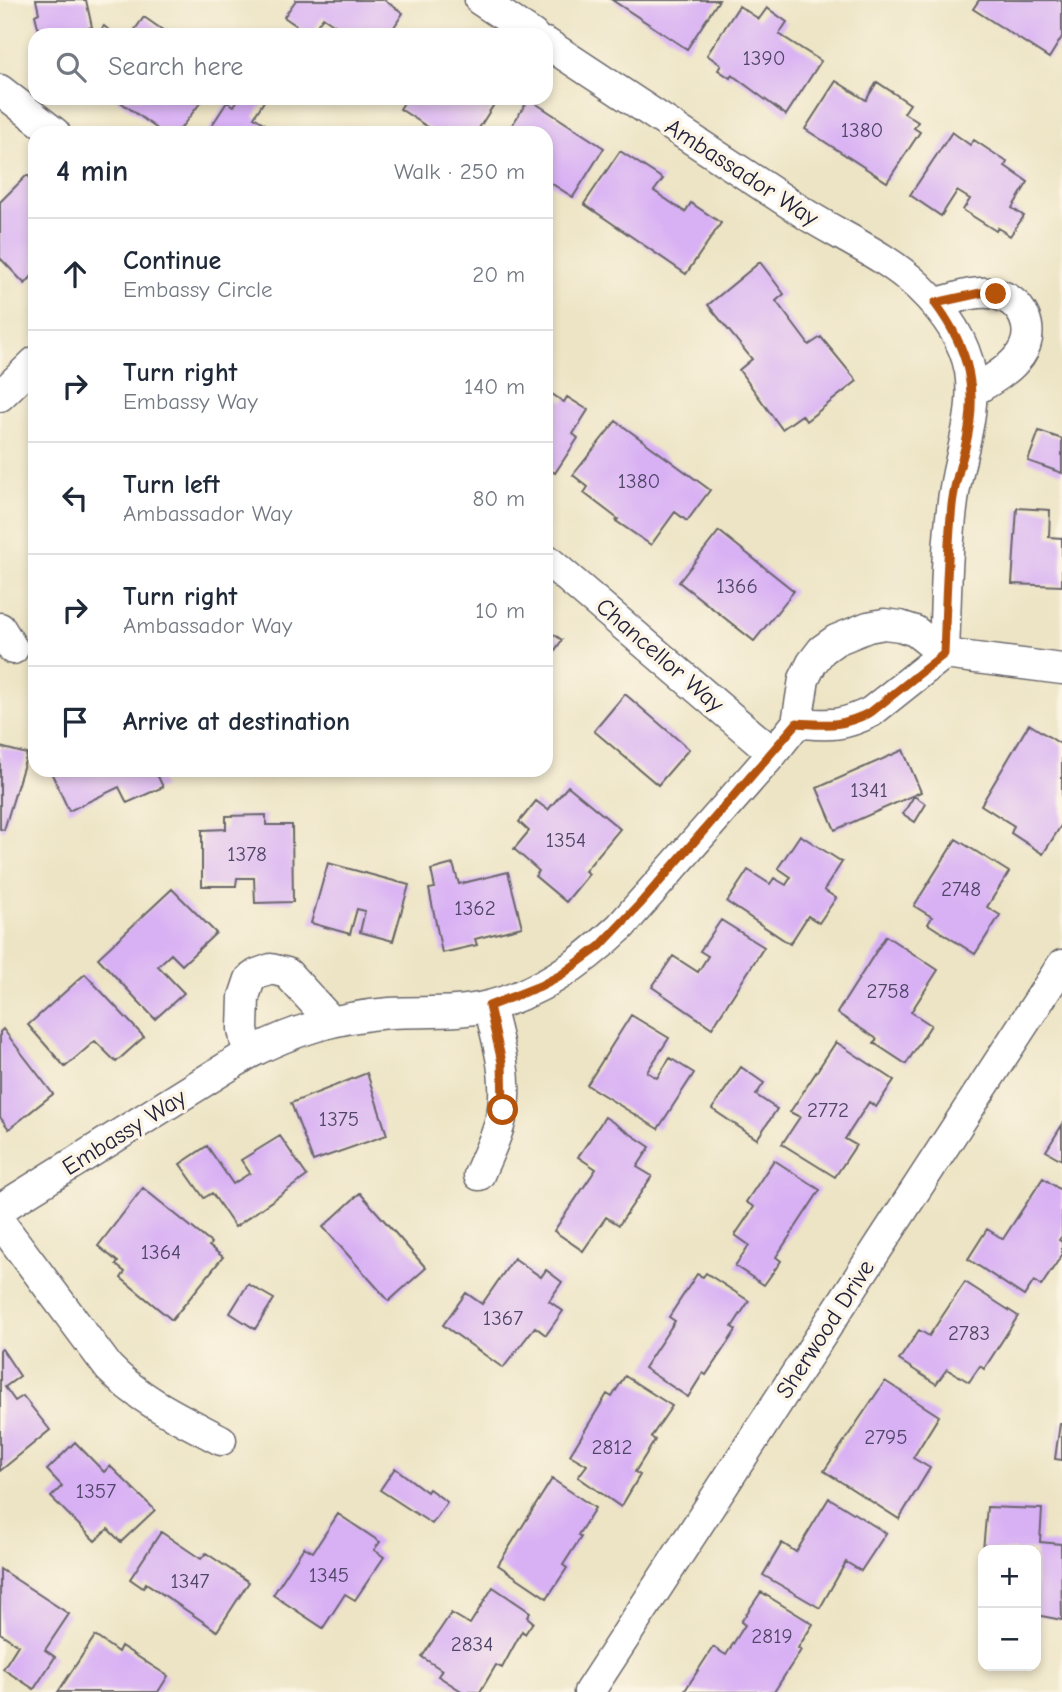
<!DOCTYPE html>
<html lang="en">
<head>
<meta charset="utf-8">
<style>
  :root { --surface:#fff; --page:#f2f2f3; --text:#1f2937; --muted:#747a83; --line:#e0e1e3 }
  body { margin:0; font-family:"Comic Neue",sans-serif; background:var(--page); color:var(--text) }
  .controls { position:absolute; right:21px; bottom:21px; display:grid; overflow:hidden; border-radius:14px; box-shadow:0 4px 10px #0003 }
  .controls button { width:63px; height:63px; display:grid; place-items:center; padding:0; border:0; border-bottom:2px solid var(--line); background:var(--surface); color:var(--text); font:35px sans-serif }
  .stop { position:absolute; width:21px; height:21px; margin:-16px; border:5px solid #b45309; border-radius:50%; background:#fff }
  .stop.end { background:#b45309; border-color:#fff; box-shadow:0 2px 7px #0008 }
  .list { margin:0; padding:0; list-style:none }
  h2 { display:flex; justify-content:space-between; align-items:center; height:91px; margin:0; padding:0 28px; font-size:30px }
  h2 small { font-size:23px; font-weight:400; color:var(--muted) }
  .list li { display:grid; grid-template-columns:46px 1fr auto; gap:21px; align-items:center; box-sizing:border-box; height:112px; padding:0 28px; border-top:2px solid var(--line) }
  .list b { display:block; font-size:26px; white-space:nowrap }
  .list p { margin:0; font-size:23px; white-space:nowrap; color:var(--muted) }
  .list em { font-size:23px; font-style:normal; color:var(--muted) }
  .icon { flex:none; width:38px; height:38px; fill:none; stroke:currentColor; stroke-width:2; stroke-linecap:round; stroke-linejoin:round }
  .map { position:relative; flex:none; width:1062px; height:1692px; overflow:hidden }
  .search { position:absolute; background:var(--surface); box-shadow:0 4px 10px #0003; left:28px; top:28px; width:525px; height:77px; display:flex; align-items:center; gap:18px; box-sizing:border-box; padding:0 24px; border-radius:21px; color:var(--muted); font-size:26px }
  .panel { position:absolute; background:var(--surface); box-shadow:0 4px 10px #0003; left:28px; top:126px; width:525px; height:651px; border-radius:21px }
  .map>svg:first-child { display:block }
  .building { fill:#d8b0f4 }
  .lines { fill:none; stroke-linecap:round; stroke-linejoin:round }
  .minor-casing { stroke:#69666b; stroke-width:33 }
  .minor { stroke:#fff; stroke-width:30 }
  .route { stroke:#b45309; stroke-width:9 }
  .labels { text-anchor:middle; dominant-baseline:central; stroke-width:7; stroke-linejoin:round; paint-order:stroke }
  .number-label { font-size:21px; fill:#504669 }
  .street-label { font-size:24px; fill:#22223b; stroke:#fcf5e5 }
</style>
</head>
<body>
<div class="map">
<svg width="1062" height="1692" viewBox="0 0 1062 1692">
  <rect width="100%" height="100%" fill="#fcf5e5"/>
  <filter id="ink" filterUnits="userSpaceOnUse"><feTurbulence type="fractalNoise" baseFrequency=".0143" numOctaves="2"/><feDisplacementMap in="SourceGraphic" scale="14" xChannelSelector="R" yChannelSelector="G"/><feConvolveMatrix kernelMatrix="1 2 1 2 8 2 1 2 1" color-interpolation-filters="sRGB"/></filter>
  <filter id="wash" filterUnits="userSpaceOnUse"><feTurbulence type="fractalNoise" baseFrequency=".00686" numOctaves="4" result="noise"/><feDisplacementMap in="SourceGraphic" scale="28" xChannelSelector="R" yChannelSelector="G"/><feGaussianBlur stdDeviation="1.57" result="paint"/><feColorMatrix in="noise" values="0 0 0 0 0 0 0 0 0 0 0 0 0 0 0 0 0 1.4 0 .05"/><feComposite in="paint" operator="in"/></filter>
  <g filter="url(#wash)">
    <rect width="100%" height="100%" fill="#ede4c5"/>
    <g id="blocks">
      <path class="building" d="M36,0H86L92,27L63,35H40L35,15L39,13Z
        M296,0H384L403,13L389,35H350L323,17L310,35L284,17Z
        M612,0H719L687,49Z
        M979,0H1062V37L1049,58L973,9Z
        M739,6L759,19L767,8L787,22L779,34L821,61L786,115L732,75L730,78L718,70L721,65L707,55Z
        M144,17L170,35H131Z
        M104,26L115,35H97Z
        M836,81L866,100L877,82L910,104L904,113L918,122L914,128L920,132L887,182L805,129Z
        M115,98H204L177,133H163Z
        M239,98H266L254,117L279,133H207L227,102L234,106Z
        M407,98H498L476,133H429L431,129L400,109Z
        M529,99L604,148L573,197L546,180V133H507Z
        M952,132L970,145L974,140L1007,162L1005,166L1028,182L1012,208L1024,216L1010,236L998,228L996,231L963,210L970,199L957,191L941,216L910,195Z
        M620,151L663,179L654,191L685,212L691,203L721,223L686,274L584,204Z
        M27,175L35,182V273L25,284L1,259L0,261V202Z
        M760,262L784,294L776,301L809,345L821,337L857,381L806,421L802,415L782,429L739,370L752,359L708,305Z
        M546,390L564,402L567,397L588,410L573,434L578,438L555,473L546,467Z
        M616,421L710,490L687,521L675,512L651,545L616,521L618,519L584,493L588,487L573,475Z
        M1039,431L1062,439V473L1028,461Z
        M1017,508L1050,510L1049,537L1062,538V586L1012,584Z
        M719,531L794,591L754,641L679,582Z
        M546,629L562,640L546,663Z
        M625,694L689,749L658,785L594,731Z
        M1029,724L1062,745V824L1043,854L1011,833L1014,826L981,805Z
        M0,747L27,754L4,830L0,829Z
        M903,750L921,792L835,830L817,788Z
        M50,770H155L163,787L127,803L119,787L69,811Z
        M568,786L620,829L585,871L589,874L566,902L535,876L539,871L514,849L529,831L519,822L536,801L548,810Z
        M914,796L926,804L915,822L903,814Z
        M266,815V825H292L293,902L255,903L254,878H237L236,886H202V830L226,829V816Z
        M800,835L842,862L824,890L836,898L819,923L808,916L790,944L727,902L748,870L770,884L774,878L786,885L791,877L778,868Z
        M956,839L1009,872L987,907L1000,915L975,954L928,924L932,917L914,906Z
        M328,863L409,885L393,941L360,932L365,911L357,909L350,934L311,923Z
        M453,864L459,884L508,872L522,927L475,939L477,945L442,953L429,889L435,888L431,870Z
        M172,889L216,933L182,965L171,954L158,966L184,993L155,1019L98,958Z
        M721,920L764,947L712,1028L652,987L673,956L698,972L708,956L700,951Z
        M886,936L938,970L911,1012L931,1025L906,1064L874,1043L877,1039L837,1013Z
        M85,974L144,1037L116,1062L95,1041L65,1067L28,1025Z
        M631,1015L669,1038L647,1072L657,1078L670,1058L694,1073L658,1129L587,1085Z
        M3,1029L53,1094L9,1129L0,1117V1032Z
        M836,1042L894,1080L876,1107L869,1102L845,1139L856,1145L835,1177L782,1144L800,1117L790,1112Z
        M741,1067L764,1083L756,1095L777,1109L757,1139L712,1109Z
        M367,1073L387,1135L313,1161L291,1103Z
        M605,1117L650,1147L637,1167L652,1176L619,1225L606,1217L583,1251L554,1231L596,1169L578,1157Z
        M1062,1125V1160L1046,1151Z
        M280,1136L307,1176L235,1227L212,1193L204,1198L180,1164L207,1146L233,1184L250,1173L241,1160Z
        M774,1160L820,1190L776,1257L781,1261L764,1285L735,1266L749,1245L735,1235L754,1207L746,1202Z
        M1043,1178L1062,1191V1236L1059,1240L1062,1242V1255L1041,1286L1034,1281L1024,1296L968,1259L987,1229L1003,1239Z
        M143,1188L211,1243L209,1246L223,1257L172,1320L121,1278L125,1272L116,1265L118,1262L98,1246Z
        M360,1193L426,1268L389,1301L323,1227Z
        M514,1258L541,1277L546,1270L562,1282L549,1301L563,1311L546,1335L535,1327L503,1368L443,1325L466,1293L482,1304Z
        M706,1273L749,1301L732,1327L736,1330L706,1375L703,1373L688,1397L644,1368L675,1321L669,1317L697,1274L703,1277Z
        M965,1282L1018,1316L984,1369L980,1366L969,1382L947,1369L936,1384L899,1360L919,1330L929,1336Z
        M248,1284L274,1299L255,1329L230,1313Z
        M2,1349L20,1376L5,1387L15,1401L23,1396L50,1430L0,1471V1350Z
        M625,1376L672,1406L651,1437L655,1440L635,1472L640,1475L621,1507L578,1477L587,1465L570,1455L607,1394L612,1397Z
        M885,1381L939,1416L913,1458L930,1468L899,1519L824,1471Z
        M1060,1423H1062V1460L1055,1459Z
        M75,1442L104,1472L110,1466L155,1510L121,1542L108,1529L95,1541L51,1497L62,1486L47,1470Z
        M395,1468L427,1492L429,1489L447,1502L432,1524L380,1490Z
        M552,1479L595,1508L578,1535L581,1537L563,1565L567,1568L547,1598L498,1565Z
        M829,1498L886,1533L861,1571L846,1562L820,1608L763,1575L782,1543L796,1552Z
        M987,1507L1042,1509L1040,1542L1061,1544L1062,1620L1036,1615V1550H983Z
        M338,1514L380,1542L374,1550L384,1557L355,1600L345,1594L323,1628L273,1595L304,1547L313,1552Z
        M161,1532L201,1559L206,1553L249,1582L217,1631L146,1583L143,1588L130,1579Z
        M0,1569L69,1614L45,1650L55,1657L34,1689L3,1669L18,1645L0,1633Z
        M493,1587L530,1612L527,1617L533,1622L525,1634L522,1631L502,1668L496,1665L480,1692H463L438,1676L442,1670L422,1657L451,1613L470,1624Z
        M761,1592L813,1624L798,1648L801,1650L774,1692H684L713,1647L726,1655L745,1625L741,1622Z
        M95,1636L118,1652L121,1646L168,1676L158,1692H58Z"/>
    </g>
  </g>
  <g filter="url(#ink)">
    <use href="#blocks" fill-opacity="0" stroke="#69666b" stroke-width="2"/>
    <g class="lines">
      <defs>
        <path id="minor" d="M480,0L533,35
          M546,43C633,100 720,158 807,215C844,238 886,256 918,286C942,309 964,338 970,371C977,416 958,457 953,501C946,552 946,603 944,654
          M0,90L55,133
          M935,303C952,300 972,291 989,293C1024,296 1040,334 1016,360C1005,373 986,383 972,392
          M0,396L35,362
          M546,559L773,753
          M0,628L13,649
          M797,723C829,725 841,727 871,712L944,654
          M248,1054L243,1029L244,997L250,979L257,974L271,969L287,973L331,1021
          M479,1175C488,1153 500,1131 503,1108C508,1073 497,1039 489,1006
          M0,1209L248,1054C294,1030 338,1017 390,1013C420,1011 451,1014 480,1008C536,996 581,964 621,926L773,753L797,723L804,679L812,663L822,650L836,640L868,627L884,624L900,626L915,631L944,654L1062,669
          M0,1222L109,1368C141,1401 181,1419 221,1440
          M589,1692L1062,965"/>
      </defs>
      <use href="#minor" class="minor-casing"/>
      <use href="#minor" class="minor"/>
    </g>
  </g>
  <g class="lines" filter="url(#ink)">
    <path class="route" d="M503,1110L502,1062L489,1006L540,986L561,975L600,946L640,904L797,723C829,725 841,727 871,712L944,654C946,605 947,555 952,505C954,486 960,467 965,448C979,391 970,350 935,303L985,292L996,294"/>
  </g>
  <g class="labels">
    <g class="number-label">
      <text x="764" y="58">1390</text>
      <text x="862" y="130">1380</text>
      <text x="639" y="481">1380</text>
      <text x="737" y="586">1366</text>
      <text x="869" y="790">1341</text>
      <text x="566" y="840">1354</text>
      <text x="247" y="854">1378</text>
      <text x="961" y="889">2748</text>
      <text x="475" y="908">1362</text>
      <text x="888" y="991">2758</text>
      <text x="828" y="1110">2772</text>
      <text x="339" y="1119">1375</text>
      <text x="161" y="1252">1364</text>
      <text x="503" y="1318">1367</text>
      <text x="969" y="1333">2783</text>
      <text x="886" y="1437">2795</text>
      <text x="612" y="1447">2812</text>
      <text x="96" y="1491">1357</text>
      <text x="329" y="1575">1345</text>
      <text x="190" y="1581">1347</text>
      <text x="772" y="1636">2819</text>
      <text x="472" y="1644">2834</text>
    </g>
    <g class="street-label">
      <text transform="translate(742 172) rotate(33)">Ambassador Way</text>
      <text transform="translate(660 655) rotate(41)">Chancellor Way</text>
      <text transform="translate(124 1132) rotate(-32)">Embassy Way</text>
      <text transform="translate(825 1329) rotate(-57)">Sherwood Drive</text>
    </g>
  </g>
</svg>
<div class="controls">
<button>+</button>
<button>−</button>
</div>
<div class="stop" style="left:503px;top:1110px"></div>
<div class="stop end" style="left:996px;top:294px"></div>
<div class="search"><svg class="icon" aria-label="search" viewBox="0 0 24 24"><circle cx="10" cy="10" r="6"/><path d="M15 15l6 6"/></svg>Search here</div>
<section class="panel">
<h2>4 min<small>Walk · 250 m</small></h2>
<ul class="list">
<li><svg class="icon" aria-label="ahead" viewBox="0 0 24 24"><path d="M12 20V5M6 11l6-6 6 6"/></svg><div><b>Continue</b><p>Embassy Circle</p></div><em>20 m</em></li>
<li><svg class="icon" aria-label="right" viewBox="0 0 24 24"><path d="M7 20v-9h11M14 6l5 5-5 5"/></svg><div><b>Turn right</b><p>Embassy Way</p></div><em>140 m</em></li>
<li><svg class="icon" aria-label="left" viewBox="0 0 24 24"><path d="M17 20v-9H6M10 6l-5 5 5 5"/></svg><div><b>Turn left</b><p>Ambassador Way</p></div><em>80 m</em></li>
<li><svg class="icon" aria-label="right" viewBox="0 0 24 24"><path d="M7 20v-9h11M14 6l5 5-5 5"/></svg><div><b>Turn right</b><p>Ambassador Way</p></div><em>10 m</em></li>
<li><svg class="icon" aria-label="arrive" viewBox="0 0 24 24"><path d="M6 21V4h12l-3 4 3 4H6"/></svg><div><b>Arrive at destination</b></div></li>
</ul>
</section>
</div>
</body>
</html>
